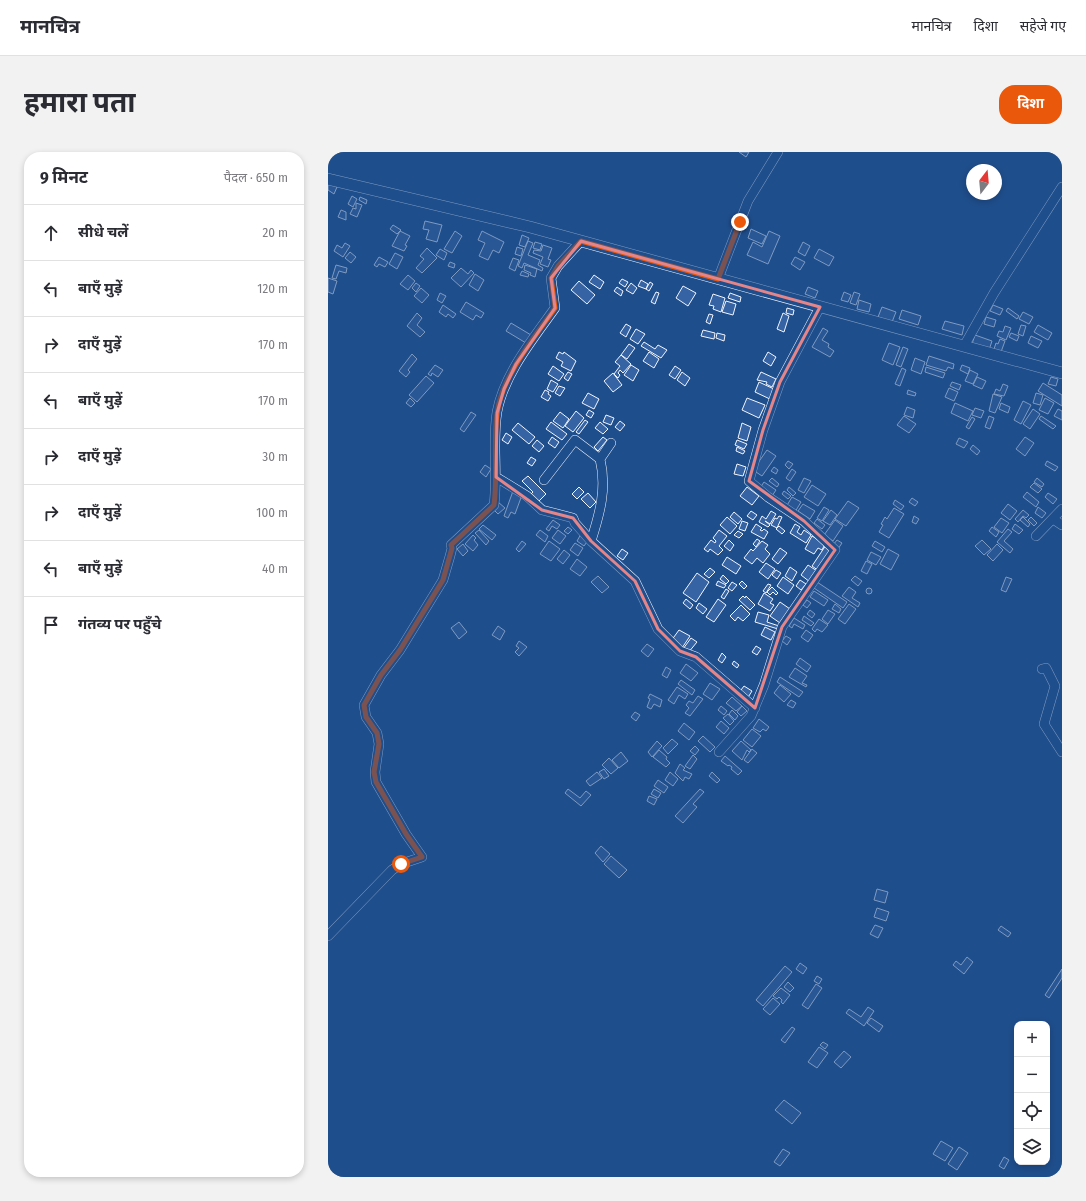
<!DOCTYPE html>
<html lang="hi">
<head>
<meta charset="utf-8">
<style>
  :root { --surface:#fff; --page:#f2f2f3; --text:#2b2b33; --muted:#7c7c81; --line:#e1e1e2; --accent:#ea580c }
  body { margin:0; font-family:"Fira Sans Condensed","Noto Sans Devanagari",sans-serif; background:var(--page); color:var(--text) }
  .controls { position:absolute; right:12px; bottom:12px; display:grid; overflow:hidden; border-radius:8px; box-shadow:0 2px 6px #0003 }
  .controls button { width:36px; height:36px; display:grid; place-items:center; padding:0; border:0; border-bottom:1px solid var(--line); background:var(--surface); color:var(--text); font:20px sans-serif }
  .compass { position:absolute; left:638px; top:12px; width:36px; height:36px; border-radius:50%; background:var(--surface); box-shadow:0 2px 6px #0003; rotate:16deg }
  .stop { position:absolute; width:12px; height:12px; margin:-9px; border:3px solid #ea580c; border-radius:50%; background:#fff }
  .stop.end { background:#ea580c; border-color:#fff; box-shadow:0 1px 4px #0008 }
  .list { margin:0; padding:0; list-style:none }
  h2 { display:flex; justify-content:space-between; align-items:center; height:52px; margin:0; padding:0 16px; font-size:17px }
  h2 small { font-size:13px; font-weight:400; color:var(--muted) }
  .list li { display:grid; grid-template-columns:26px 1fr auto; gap:12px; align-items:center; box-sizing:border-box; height:56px; padding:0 16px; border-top:1px solid var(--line) }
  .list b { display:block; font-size:15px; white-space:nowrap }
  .list em { font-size:13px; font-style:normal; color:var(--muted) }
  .icon { flex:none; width:22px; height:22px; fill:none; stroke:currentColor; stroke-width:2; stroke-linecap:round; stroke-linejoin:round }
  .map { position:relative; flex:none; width:734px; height:1025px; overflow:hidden; border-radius:16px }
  header { display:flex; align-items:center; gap:24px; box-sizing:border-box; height:56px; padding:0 20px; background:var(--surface); border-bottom:1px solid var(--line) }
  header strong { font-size:19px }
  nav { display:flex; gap:22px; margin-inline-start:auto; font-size:14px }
  .intro { display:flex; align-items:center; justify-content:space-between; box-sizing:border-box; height:96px; padding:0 24px }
  h1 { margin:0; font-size:28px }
  .button { padding:10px 18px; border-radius:16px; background:var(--accent); color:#fff; font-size:14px; font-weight:700 }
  main { display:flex; gap:24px; padding:0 24px }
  aside { flex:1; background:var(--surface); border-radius:16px; box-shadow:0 2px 6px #0003 }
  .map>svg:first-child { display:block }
  .building { fill:#3563a3; stroke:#f2f6ff }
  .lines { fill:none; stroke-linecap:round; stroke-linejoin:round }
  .minor-casing { stroke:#f2f6ff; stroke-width:10 }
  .tertiary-casing { stroke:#f2f6ff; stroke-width:12 }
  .minor { stroke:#1f4e8c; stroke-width:9 }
  .tertiary { stroke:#1f4e8c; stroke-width:11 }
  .route { stroke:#ea580c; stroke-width:5 }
  .marked { fill:none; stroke:#e38589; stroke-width:3; stroke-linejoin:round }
</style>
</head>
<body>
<header>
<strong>मानचित्र</strong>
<nav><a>मानचित्र</a><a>दिशा</a><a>सहेजे गए</a></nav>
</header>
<div class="intro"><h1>हमारा पता</h1><a class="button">दिशा</a></div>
<main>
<aside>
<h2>9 मिनट<small>पैदल · 650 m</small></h2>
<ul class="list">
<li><svg class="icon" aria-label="ahead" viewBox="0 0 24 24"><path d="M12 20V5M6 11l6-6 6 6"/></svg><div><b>सीधे चलें</b></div><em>20 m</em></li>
<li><svg class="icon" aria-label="left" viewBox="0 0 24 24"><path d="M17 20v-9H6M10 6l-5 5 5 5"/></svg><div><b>बाएँ मुड़ें</b></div><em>120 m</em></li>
<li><svg class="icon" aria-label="right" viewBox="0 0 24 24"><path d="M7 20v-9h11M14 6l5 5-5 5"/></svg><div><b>दाएँ मुड़ें</b></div><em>170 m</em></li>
<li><svg class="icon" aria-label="left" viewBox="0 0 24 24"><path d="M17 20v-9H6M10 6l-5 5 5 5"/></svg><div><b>बाएँ मुड़ें</b></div><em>170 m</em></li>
<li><svg class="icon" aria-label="right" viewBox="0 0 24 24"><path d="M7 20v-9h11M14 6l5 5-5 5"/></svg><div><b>दाएँ मुड़ें</b></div><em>30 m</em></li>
<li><svg class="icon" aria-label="right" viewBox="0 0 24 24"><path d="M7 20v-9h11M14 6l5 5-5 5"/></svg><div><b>दाएँ मुड़ें</b></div><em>100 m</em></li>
<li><svg class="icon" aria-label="left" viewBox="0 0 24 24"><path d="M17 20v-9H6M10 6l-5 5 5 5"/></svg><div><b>बाएँ मुड़ें</b></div><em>40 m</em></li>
<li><svg class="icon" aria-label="arrive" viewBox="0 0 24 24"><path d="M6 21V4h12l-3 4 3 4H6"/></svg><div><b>गंतव्य पर पहुँचे</b></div></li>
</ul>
</aside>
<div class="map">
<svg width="734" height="1025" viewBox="0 0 734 1025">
  <rect width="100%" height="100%" fill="#1f4e8c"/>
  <path class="building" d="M411,0H421L418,5Z
    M0,30L9,35L6,42L0,38Z
    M24,44L29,47L25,55L20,52Z
    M32,45L39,48L38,52L31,48Z
    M28,51L34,53L29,65L22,62L25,56L28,57Z
    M13,58L18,60V68L10,65Z
    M97,69L114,73L109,90L98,87L101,78L95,77Z
    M65,73L73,78L69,82L62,77Z
    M423,77L438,84L434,92L420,86Z
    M72,79L82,84L77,93L79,94L76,99L64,94Z
    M127,79L134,84L124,101L116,97Z
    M154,79L176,90L171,101L165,98L160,108L151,104L157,91L150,88Z
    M441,79L452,84L440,112L419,103L425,90L434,95Z
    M194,83L201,86L197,95L191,93Z
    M200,89L205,91L200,103L212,108L210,113L215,116L214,119L196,111L194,116L190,114Z
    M207,90L214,92L212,98L205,96Z
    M475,90L482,94L477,104L470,100Z
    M17,91L22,94L15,105L6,99L9,93L14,96Z
    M215,93L224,96L220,107L223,108L220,115L212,112L215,105L205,101L206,98L213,99Z
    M189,95L195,97L193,104L187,102Z
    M99,96L109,106L94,121L88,116L96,107L92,104Z
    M112,97L119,101L116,108L108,103Z
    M491,97L506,105L501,114L486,106Z
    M22,100L28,105L23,111L17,106Z
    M67,101L75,105L69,117L61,112Z
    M51,105L60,110L57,115L51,112L49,115L46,113Z
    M467,105L477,110L472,118L463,112Z
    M185,106L191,108L187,119L181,116Z
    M122,110L127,112L126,116L120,114Z
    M8,113L19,116L18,121L11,119L8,127L4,126Z
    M197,113L209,117L207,125L202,123L203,121L196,118Z
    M133,116L140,122L143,118L146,121L133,135L123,126Z
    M194,119L201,122L200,125L192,123Z
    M147,122L156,128L150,139L141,133Z
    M80,123L87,129L80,138L72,132Z
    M266,123L276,130L272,137L261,130Z
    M0,126L9,129L5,142L0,140Z
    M294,127L300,130L297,135L291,131Z
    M313,128L320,132L318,137L310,134Z
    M251,129L267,143L259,152L243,138Z
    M322,130L325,132L321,139L318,137Z
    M88,131L92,134L88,140L84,136Z
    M303,131L309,136L305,142L298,138Z
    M355,134L368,141L360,154L348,146Z
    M289,135L295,139L293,144L286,139Z
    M480,135L490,139L487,146L477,142Z
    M93,136L101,143L94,151L86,144Z
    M328,140L331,141L327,152L323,150Z
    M516,140L523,143L520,150L513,148Z
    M526,140L532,142L528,153L522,151Z
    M112,141L118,144L114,151L109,148Z
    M402,141L413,145L412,150L400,146Z
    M385,142L397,146L393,160L385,157L386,154L381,153Z
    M531,148L543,152L541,160L529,157Z
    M398,149L408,152L405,163L394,160Z
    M138,150L156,161L153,166L148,163L145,168L132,160Z
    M115,153L128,162L125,166L120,162L118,165L111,160Z
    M665,153L675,157L672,163L662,159Z
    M554,155L568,160L564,170L550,165Z
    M459,156L466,158L465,163L458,161Z
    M680,156L691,164L689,167L678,159Z
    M574,158L593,164L590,173L571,167Z
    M695,160L705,165L701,172L691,167Z
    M89,161L94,166L89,173L97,180L92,185L79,174Z
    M455,161L461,164L456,180L449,177Z
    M381,162L385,163L382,172L378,170Z
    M658,165L668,168L666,175L656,172Z
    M617,169L636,174L634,183L614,177Z
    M183,171L203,183L198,191L178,179Z
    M298,172L303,175L298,185L292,181Z
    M693,173L698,174L695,184L690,182Z
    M710,173L724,181L720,188L706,180Z
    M677,174L683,176L678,188L669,184L671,179L675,180Z
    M495,176L500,179L494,188L501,192L500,195L506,199L502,205L484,195Z
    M308,177L317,182L310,192L302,187Z
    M375,178L387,181L386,187L373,184Z
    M389,181L397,183L396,189L388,186Z
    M683,181L691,184L689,189L681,185Z
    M647,183L664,189L661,198L644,192Z
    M703,184L714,189L710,196L700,191Z
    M672,187L677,189L673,200L666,197L668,191L670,192Z
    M316,190L327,197L330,193L339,198L333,206L313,194Z
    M561,191L572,195L565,213L554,208Z
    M301,192L307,196L299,207L293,203Z
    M575,195L580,197L573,215L568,213Z
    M231,200L235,202L236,200L248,209L243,219L233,214L235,210L228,206Z
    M321,200L331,207L326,216L315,209Z
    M440,200L448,205L443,214L435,209Z
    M84,202L89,207L80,218L82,220L78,225L71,219Z
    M293,203L303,212L295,221L292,218L290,221L292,223L290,226L286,222L292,214L287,210Z
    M601,204L626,212L625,217L620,215L618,219L598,213Z
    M587,206L597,210L593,222L583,218Z
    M107,213L115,218L110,225L104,221L103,224L100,222Z
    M303,213L311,218L305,229L296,223Z
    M634,213L642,216L640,222L632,218Z
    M225,214L236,222L231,229L220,222Z
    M347,214L353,218L347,227L341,223Z
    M598,215L617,221L615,226L597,220Z
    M574,216L578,218L572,234L567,232Z
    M642,218L650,222L645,232L637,229Z
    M240,220L244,222L240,229L236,226Z
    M354,220L362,226L357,234L349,228Z
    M433,220L448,227L444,235L438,232L439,230L429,228Z
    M285,221L294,233L285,240L276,229Z
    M98,224L106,231L89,250L81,243Z
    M649,225L658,229L654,237L645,233Z
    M723,225L730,227L728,234L720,232Z
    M223,228L230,232L225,240L219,237Z
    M431,230L448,238L444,248L427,240Z
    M624,230L633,233L631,238L622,234Z
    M715,231L734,243V254L710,239Z
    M675,232L680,234L676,244L666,242L668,237L672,239Z
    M231,234L237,236L232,244L227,241Z
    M621,236L630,240L626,249L617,245Z
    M217,238L221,240L220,242L223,244L220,249L213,245Z
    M580,238L588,241L587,244L579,242Z
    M260,241L271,247L266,257L254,251Z
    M708,241L715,243L712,253L705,251Z
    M665,242L674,245L667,261L661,259Z
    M82,246L87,251L83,255L78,251Z
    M419,246L437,253L431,266L414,258Z
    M717,246L726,251L720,262L711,258Z
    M695,249L703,253L693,272L686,268Z
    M627,251L645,259L640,269L623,261Z
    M673,251L682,255L680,261L671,257Z
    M579,255L587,258L585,266L576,263Z
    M647,256L656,259L653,266L644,263Z
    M705,257L712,262L702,277L695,272Z
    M730,257L734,259V268L726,264Z
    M261,258L266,261L263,266L258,263Z
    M248,259L256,266L245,280L237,274Z
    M143,260L148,263L136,280L132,277Z
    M232,260L241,267L235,276L225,269Z
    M278,263L286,266L283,273L275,270Z
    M576,264L588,272L581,281L569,273Z
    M661,264L666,266L662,277L657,275Z
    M713,264L728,274L725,277L711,267Z
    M644,265L647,267L641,277L638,275Z
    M257,268L260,270L251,282L248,280Z
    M292,269L297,273L292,279L287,275Z
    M223,270L239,282L234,288L218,277Z
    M272,270L280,277L275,282L267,276Z
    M190,271L207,285L201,292L184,278Z
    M414,271L423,275L419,289L410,286Z
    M178,281L184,285L180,292L174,288Z
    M224,285L231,290L227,296L220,291Z
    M275,285L279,288L270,299L266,295Z
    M697,285L706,291L697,304L688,297Z
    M631,286L640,290L636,296L628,292Z
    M209,288L216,294L211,300L204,294Z
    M409,288L419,292L416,297L407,293Z
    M645,293L652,299L649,303L642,297Z
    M409,295L417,299L415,302L408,299Z
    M439,298L448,304L434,324L425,318Z
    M203,305L208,308L204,314L199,311Z
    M460,309L465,312L461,317L457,313Z
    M719,309L730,315L727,319L717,313Z
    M409,312L418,315L415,324L406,322Z
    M157,313L163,317L158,325L152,320Z
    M446,315L450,318L448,322L443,319Z
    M464,317L468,320L462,329L458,326Z
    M200,324L218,342L210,350L203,342L205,340L194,329Z
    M444,326L451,332L449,335L441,329Z
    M476,326L483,329L476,341L470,338Z
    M709,326L716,332L714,335L706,330Z
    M436,330L448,338L444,344L432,336Z
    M706,331L714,337L710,341L702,335Z
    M484,333L498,342L490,354L476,345Z
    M251,335L256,340L249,347L244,342Z
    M419,335L431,344L424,353L412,344Z
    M461,335L468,341L465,344L459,338Z
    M185,339L194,343L187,362L183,360L180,366L176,364Z
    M456,339L463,344L460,347L454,342Z
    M699,340L711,350L708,355L695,345Z
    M260,341L268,350L262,356L253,347Z
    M720,341L729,347L725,352L717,345Z
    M464,345L473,350L467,360L458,355Z
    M584,346L590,350L587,354L581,350Z
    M567,348L576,354L573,358L565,352Z
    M520,349L531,356L518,374L507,367Z
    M170,350L177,356L170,362L164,356Z
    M475,352L487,359L482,367L470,359Z
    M680,352L689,359L682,368L673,361Z
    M496,355L501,358L494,369L489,366Z
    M710,355L718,361L714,366L707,361Z
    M566,356L576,362L561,386L551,380L555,373L553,372L557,365L559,367Z
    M503,358L509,363L502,373L495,369Z
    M695,358L701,363L698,366L695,364L690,370L687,367Z
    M423,359L429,363L425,368L419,364Z
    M443,359L448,362L442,372L437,369L442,373L440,375L431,370L434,364L438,367Z
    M406,360L414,367L410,372L402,365Z
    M451,364L454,365L449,376L443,373L447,366L449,367Z
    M586,364L591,367L588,372L584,370Z
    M399,365L409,374L402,382L392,373Z
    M695,365L702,372L700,375L692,368Z
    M703,365L709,371L706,374L700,368Z
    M673,366L681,371L674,381L666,375Z
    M489,367L497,373L494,377L486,371Z
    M225,368L232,373L229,377L224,374L221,379L218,377Z
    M507,368L515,374L505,389L496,383Z
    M414,369L420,371L417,379L411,377Z
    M428,372L434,376L432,378L434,379L436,377L440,380L436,387L423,380Z
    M467,372L472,375L469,380L473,383L476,378L483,383L478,391L462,381Z
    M687,372L695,378L691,382L684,377Z
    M155,373L168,383L164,388L151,377Z
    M451,374L457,379L454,382L448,377Z
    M240,375L244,378L240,382L236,379Z
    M664,375L671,380L668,385L661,379Z
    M680,377L684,380L676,389L685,397L682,401L669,390Z
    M151,378L161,389L158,393L147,381Z
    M212,378L220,384L217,390L208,383Z
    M230,378L238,384L232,392L224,386Z
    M391,378L399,384L391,394L395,398L390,403L382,397L380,400L376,397L383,388L387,391L388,389L385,386Z
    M410,379L415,382L411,386L406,383Z
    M253,382L261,387L256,394L249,389Z
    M145,383L148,386L146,388L150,393L145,399L137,392Z
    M484,384L497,392L494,398L490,396L486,402L477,397Z
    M429,387L432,389L428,395L425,392Z
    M401,388L406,393L402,399L396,394Z
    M509,388L514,391L510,397L505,393Z
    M654,388L663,397L656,403L647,394Z
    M194,389L198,392L191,400L188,397Z
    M221,389L232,397L223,409L212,402Z
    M434,389L440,393L437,397L442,402L435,411L429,406L424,412L416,406L423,397L425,399Z
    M547,389L557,395L554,400L544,394Z
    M247,391L255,396L250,404L242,398Z
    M135,392L140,399L135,404L129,397Z
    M669,392L675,398L665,409L659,403Z
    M498,393L504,397L491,419L484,414Z
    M452,396L459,401L450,412L444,407Z
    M294,397L300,401L295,408L289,404Z
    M560,397L571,403L563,418L552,412Z
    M236,398L242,403L235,412L229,407Z
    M543,400L553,405L548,413L539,408Z
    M399,405L413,414L408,422L394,413Z
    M249,407L259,415L252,424L242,417Z
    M538,409L544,412L539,422L533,419Z
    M438,411L447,417L440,427L431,420Z
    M480,413L489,419L482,430L473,423Z
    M462,415L469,420L464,429L457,424Z
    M382,416L387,420L381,426L376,422Z
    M448,418L453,421L449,427L444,423Z
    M369,421L381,430L368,450L355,441Z
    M395,423L401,429L398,432L392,427Z
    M270,424L281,435L274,441L263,430Z
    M527,424L534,429L530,434L523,428Z
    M455,425L466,433L460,442L449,434Z
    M678,425L684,427L678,440L673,438Z
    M472,428L478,432L473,438L468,434Z
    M390,429L398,433L396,436L388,433Z
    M414,429L419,434L416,437L411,432Z
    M404,430L409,433L404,439L400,436Z
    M489,430L519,450L515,456L486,436Z
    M440,432L443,433L438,441L435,439Z
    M444,435L450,441L448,443L445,440L442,443L439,440Z
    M521,435L528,440L524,446L532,451L530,455L514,444Z
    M538 439a3 3 0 1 1 6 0a3 3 0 1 1-6 0Z
    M398,437L401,439L396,447L393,445Z
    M486,439L500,448L496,454L482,445Z
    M436,441L445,447L442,451L446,453L442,459L430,452Z
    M415,444L417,446L418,444L427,453L422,458L411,448Z
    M358,447L365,453L362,457L355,451Z
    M390,447L398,453L386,470L378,465Z
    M479,448L483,451L479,456L475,453Z
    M452,450L462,457L452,471L442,464Z
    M371,451L379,457L375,462L368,456Z
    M507,452L513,457L511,461L504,457Z
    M521,452L528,457L517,472L510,467Z
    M413,453L422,462L415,469L410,465L407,469L402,464Z
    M482,458L487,462L484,466L479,462Z
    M500,458L507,462L500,472L494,467Z
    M430,460L441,463L439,470L451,474L450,477L427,470Z
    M476,464L486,471L483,474L474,468Z
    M466,466L477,473L475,477L466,472L464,476L461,474Z
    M491,467L500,473L494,480L489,477L487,480L484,477Z
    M131,470L139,480L131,487L123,476Z
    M170,474L177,479L172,488L164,483Z
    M437,475L447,480L443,488L433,483Z
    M351,478L362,484L354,496L343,489Z
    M478,478L485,483L480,490L473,485Z
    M458,484L463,487L459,493L454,489Z
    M363,486L369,490L360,501L355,497Z
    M191,489L199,495L191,504L187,500L191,496L188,494Z
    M319,492L326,497L320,505L313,499Z
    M428,494L433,497L429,503L424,500Z
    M394,501L398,505L394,511L390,508Z
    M472,506L483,514L479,520L468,512Z
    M406,509L411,513L409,516L404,512Z
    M358,512L370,521L363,529L352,521Z
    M338,515L343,518L339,526L334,523Z
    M467,516L479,524L474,531L479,533L478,535L461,525Z
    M452,525L475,540L471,545L449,530Z
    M353,528L367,538L364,543L350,532Z
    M382,531L392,537L384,548L375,542Z
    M452,533L463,542L456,550L446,541Z
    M416,534L424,539L419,547L410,542Z
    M349,535L360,542L357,547L351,543L346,552L340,548Z
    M322,542L334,548L332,555L326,552L323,557L319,555L322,547L320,546Z
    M370,544L375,547L362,564L357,561L361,556L358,553L361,549L365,551Z
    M404,545L414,554L408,559L398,551Z
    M463,548L468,551L465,556L459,553Z
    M393,554L399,559L396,563L390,558Z
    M414,554L419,559L413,564L409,560Z
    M404,558L410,564L407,568L401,562Z
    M307,560L312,563L308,569L303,565Z
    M400,562L406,569L402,573L395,566Z
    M431,567L441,575L438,579L435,577L432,580L425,576Z
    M393,569L401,576L396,582L388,575Z
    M356,571L367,580L361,588L350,579Z
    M424,577L433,584L424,595L415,588Z
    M375,584L387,595L382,600L370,589Z
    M344,587L350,592L340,602L335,596Z
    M329,589L334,594L324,605L320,600Z
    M413,589L423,598L421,600L419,598L414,608L404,599Z
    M367,594L371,598L367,603L362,599Z
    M424,597L429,601L420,611L416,608Z
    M331,598L339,605L338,607L342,611L338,615L325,605Z
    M293,600L300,609L291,616L284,608Z
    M365,603L369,607L362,617L357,614Z
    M397,604L414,619L410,623L403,617L404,615L401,613L400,614L393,609Z
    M281,606L290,616L283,622L274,613Z
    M352,612L357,616L355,618L364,622L361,627L357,625L355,629L347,621Z
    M276,617L281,624L276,627L271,620Z
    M269,620L274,626L262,634L258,629Z
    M342,620L350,627L345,634L337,628Z
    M384,620L392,628L389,631L381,624Z
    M330,628L340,635L336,641L326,634Z
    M240,637L252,646L258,639L263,643L253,654L237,641Z
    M326,637L333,641L330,646L323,642Z
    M372,637L376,640L365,652L369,655L355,671L347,664Z
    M321,644L329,647L326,653L319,649Z
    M273,694L282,702L275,710L267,701Z
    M283,704L299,718L291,726L276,712Z
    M549,737L560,740L557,751L546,748Z
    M549,756L561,760L558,769L546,765Z
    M547,773L555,776L550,786L542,782Z
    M673,774L683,781L680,785L670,778Z
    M639,805L645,810L636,822L625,813L628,809L633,813Z
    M472,811L479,816L475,822L468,817Z
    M457,814L464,820L435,854L428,848Z
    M734,817V826L721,846L717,843Z
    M489,824L494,827L491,832L486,829Z
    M460,830L466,836L462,840L456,835Z
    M488,832L494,836L480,857L474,853Z
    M453,836L462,843L455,852L453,850L454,848L451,845L449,847L445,844Z
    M445,846L452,852L442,863L435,857Z
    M540,855L546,859L536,874L518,861L521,857L533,865Z
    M543,866L555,874L551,880L539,871Z
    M464,875L467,877L457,891L453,888Z
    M495,890L500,893L497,897L492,893Z
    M491,895L500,901L489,916L480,910Z
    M516,899L523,905L513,916L506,910Z
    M456,948L473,961L464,972L447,958Z
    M613,989L625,996L617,1009L605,1002Z
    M631,995L640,1001L629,1018L620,1012Z
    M455,997L462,1001L452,1014L446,1010Z
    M676,1005L681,1008L676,1017L671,1014Z"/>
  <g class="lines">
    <defs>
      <path id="minor" d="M390,127L420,49L450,0
        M636,194L666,141L734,35
        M168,325L199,344L214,358L245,366L247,371L263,389L307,429L330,477L352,499L368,505L427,556
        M216,328L247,288L272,307
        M725,367L734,373
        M708,384L734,357
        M263,389C272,361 279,336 272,307L283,291
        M714,517L718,516L727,534L716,572L734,600
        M391,600L423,564L436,533L454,475L507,398L476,369L440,345L421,329L435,278L452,230L492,155
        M0,784L64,718L73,712L94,705L78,682L48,630L47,620L51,592L49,581L38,565L36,553L53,523L72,498L115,428L122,404L124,396L123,393L166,353C170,322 164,291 169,260C176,222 205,187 227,156L223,126L230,114L253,89"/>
      <path id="tertiary" d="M0,27L202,75L734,221"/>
    </defs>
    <use href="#minor" class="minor-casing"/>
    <use href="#tertiary" class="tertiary-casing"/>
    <use href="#minor" class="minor"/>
    <use href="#tertiary" class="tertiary"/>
  </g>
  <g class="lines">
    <path class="route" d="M73,712L94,705L78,682L48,630L46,620L51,592L49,581L38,565L36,553L53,523L72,498L115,428L124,396L123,393L166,353C170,322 165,292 169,262C173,225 206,186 227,156L223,126L230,114L253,89L390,127L412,70"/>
  </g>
  <path d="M0 0H734V1025H0ZM253,89L492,155L452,230L435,278L421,329L476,369L507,398L454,475L427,556L368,505L352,499L330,477L307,429L263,389L245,366L214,358L168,325L169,261L176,237L188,212L227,156L223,126Z" fill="#1f4e8c" fill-opacity=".55" fill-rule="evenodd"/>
  <path class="marked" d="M253,89L492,155L452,230L435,278L421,329L476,369L507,398L454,475L427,556L368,505L352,499L330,477L307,429L263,389L245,366L214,358L168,325L169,261L176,237L188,212L227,156L223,126Z"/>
</svg>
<div class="controls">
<button>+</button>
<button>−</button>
<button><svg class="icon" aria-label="locate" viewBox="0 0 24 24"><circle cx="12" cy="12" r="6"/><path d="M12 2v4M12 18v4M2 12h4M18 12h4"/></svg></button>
<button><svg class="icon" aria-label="layers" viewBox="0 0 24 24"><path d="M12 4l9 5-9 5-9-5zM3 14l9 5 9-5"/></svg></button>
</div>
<svg class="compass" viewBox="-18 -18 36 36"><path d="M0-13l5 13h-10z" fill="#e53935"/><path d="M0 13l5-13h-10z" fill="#7c7c81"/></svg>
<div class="stop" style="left:73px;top:712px"></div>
<div class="stop end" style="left:412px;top:70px"></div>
</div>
</main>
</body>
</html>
